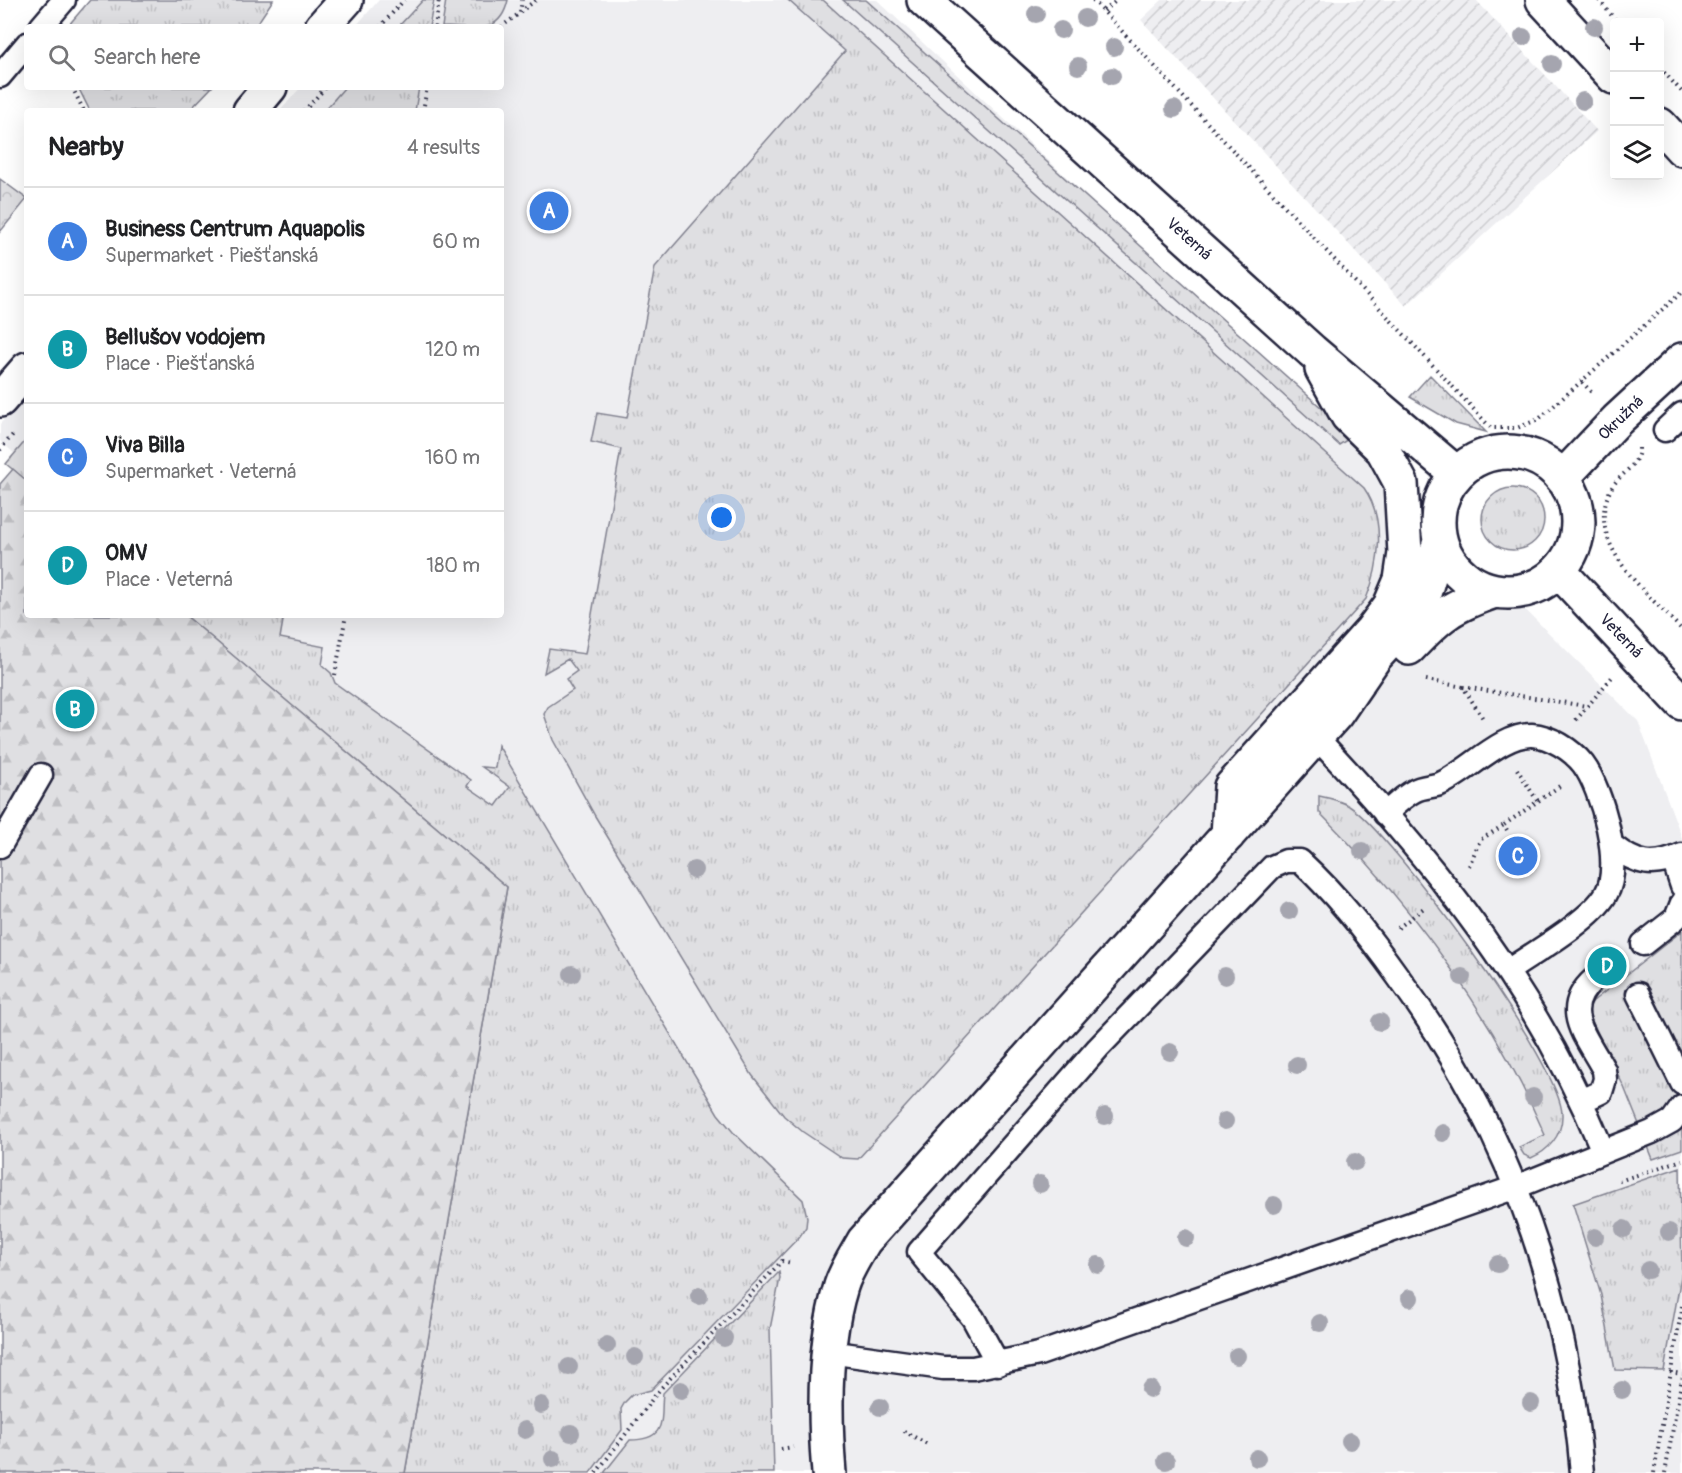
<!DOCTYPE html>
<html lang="en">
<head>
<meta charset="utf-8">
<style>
  :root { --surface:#fff; --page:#f2f2f2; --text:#202124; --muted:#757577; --line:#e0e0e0; --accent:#22223b }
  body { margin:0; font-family:Pangolin,sans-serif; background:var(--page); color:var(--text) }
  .controls { position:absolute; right:18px; top:18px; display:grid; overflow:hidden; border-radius:6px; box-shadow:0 6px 24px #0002 }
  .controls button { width:54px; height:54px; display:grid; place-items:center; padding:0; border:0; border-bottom:2px solid var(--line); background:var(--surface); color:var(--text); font:30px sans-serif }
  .you { position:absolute; left:722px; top:518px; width:21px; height:21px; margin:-15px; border:4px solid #fff; border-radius:50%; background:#1a73e8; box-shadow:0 0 0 9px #1a73e833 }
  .badge { display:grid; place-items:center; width:39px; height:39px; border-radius:50%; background:var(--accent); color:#fff; font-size:20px; font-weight:700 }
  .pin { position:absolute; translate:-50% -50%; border:3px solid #fff; box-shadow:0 2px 6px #0006 }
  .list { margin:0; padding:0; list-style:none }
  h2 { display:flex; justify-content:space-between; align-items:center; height:78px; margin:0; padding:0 24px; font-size:26px }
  h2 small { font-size:20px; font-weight:400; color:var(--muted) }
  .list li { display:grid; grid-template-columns:39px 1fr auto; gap:18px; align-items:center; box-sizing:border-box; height:108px; padding:0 24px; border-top:2px solid var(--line) }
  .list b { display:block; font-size:22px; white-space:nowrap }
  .list p { margin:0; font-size:20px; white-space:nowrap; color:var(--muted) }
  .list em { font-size:20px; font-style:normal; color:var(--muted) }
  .icon { flex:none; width:33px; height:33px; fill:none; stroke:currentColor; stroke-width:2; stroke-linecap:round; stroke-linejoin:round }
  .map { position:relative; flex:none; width:1682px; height:1473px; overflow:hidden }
  .search { position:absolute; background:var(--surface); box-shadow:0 6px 24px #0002; left:24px; top:24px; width:480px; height:66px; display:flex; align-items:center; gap:15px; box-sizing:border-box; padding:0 21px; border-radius:6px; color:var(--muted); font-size:22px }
  .panel { position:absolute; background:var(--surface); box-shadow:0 6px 24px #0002; left:24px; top:108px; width:480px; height:510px; border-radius:6px }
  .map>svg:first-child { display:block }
  .built { fill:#eeeef1 }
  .industrial { fill:url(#industrial-furrows) }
  .grass { fill:url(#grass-tufts); stroke:#80808e; stroke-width:1.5 }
  .forest { fill:url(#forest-firs); stroke:#80808e; stroke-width:1.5 }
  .park { fill:url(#park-crowns); stroke:#80808e; stroke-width:1.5 }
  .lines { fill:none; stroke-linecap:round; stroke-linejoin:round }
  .lane-casing { stroke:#22223b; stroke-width:27 }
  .street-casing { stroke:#22223b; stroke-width:38 }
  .secondary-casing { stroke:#22223b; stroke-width:38 }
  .path { stroke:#22223b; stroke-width:4; stroke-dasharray:1.5 4.5; stroke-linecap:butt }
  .lane { stroke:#fff; stroke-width:22 }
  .street { stroke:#fff; stroke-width:33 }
  .secondary { stroke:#fff; stroke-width:33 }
  .tree { fill:#a5a5af }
  .labels { text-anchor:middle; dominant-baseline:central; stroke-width:6; stroke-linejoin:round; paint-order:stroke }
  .street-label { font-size:16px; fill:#22223b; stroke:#fff }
</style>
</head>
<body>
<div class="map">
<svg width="1682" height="1473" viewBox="0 0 1682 1473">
  <defs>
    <pattern id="industrial-furrows" width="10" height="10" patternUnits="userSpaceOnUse" patternTransform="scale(1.5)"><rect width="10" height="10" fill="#eeeef1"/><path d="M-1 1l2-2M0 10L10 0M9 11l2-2" fill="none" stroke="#ccccd0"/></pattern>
    <pattern id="grass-tufts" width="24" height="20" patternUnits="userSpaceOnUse" patternTransform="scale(1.5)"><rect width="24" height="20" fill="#dfdfe2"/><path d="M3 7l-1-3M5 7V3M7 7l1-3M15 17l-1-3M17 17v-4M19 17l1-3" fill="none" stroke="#bfbfc3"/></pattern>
    <pattern id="forest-firs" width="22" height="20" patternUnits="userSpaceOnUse" patternTransform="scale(1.5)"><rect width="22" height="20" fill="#dfdfe2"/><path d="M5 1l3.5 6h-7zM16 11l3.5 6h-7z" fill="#bfbfc3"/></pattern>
    <pattern id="park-crowns" width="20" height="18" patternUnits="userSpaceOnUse" patternTransform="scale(1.5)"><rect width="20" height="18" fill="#dfdfe2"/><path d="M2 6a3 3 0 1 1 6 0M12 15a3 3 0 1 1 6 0" fill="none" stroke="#bfbfc3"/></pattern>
  </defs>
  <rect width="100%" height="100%" fill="#fff"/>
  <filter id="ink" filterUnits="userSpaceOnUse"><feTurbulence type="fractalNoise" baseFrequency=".0167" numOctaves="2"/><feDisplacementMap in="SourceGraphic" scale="12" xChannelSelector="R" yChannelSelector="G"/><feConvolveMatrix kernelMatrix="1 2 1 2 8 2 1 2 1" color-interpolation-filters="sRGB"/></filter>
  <g filter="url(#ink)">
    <path class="built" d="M379,0H877L1469,554L1638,721L1682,838V1473H421L208,615H501V111H280L301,87H501V27H355Z
      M27,394V464L0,441V424Z"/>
    <path class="industrial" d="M1162,0H1476L1597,131L1406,306L1141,20Z"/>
    <path class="grass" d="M90,0H273L255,27H67Z
      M423,0H434L429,27H398Z
      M446,0H508C500,37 472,27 442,27Z
      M788,0H823L1364,488C1386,519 1380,566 1366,599L858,1159L842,1158L803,1132L784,1116L752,1075L595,816L553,740L544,714L548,707L573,690L566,679L577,671L568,659L544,673L549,649L585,654L621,449L591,442L597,413L627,418L655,267L845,51Z
      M843,0H866L1353,436L1339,445Z
      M78,87H212L189,111H90Z
      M345,87H419L415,111H324Z
      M1430,375L1486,432L1456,424L1410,397Z
      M27,439V481L6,464Z
      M1482 519a31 31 0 1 1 62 0a31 31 0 1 1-62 0Z
      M185,615H284L280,638L325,647L322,665L331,673L335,683L471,780L467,786L496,806L510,787L482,767L495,768L498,745L718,1114L733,1132L803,1200L807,1217L806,1227L800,1236L651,1390L632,1395L625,1402L621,1409L622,1430L590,1473H405L507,887Z
      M1319,796C1329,798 1340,800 1349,806C1392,833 1565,1069 1562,1116C1562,1136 1548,1151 1531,1158L1524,1155L1519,1147L1545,1135C1492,1012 1412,906 1319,812Z
      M1682,931V1149L1653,1159L1624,1087L1588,1013V1005Z
      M1680,1167L1682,1271L1664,1371L1615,1370L1601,1295L1573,1204Z
      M779,1272L780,1278L770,1329L774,1473H604L630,1440C669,1440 660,1418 663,1393Z"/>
    <path class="forest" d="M13,469L27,481V615H185L507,887L405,1473H0V484Z"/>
    <path class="park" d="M0,179L27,199L0,232Z"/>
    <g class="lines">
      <defs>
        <path id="lane" d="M41,27L64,0
          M0,76L27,44
          M1665,430L1682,414
          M1316,737C1436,864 1536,989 1603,1151
          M1385,814C1394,806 1404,796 1414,791C1422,786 1432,787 1440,784C1468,772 1501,734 1532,735C1550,736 1572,750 1583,764C1602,789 1623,866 1606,894C1590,921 1535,952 1509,970
          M0,846L41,775
          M1613,846C1637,865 1654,868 1682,855
          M1673,859L1682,886
          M1643,944L1676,918L1682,903
          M1638,994L1682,1083
          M1582,1101L1601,1092L1605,1079L1604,1070C1586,1036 1559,1010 1594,979
          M829,1352L943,1368H973L1039,1354L1516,1187L1652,1132L1672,1121L1682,1107
          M998,1364L973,1318L919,1252L1098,1048L1272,867L1286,861H1300C1338,896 1369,936 1399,978C1507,1126 1567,1290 1582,1473"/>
        <path id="street" d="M924,0L1312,351L1457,474
          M1543,0L1614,77
          M1660,125L1682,149
          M1438 522a70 70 0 1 1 140 0a70 70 0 1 1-140 0Z
          M1563,477L1617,420L1682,360
          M1559,571L1682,703
          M1409,648C1440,615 1451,606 1495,591
          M1228,835L1231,787L1372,630L1390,606L1401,580L1405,553L1401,483L1383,450L1348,416L1322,369
          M829,1473C824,1413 823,1344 841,1286C846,1270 856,1255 864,1241L1336,714L1375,657L1414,614L1422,600L1440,541"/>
        <path id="secondary" d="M322,27L346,0
          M250,111L270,87
          M0,400L27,369"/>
      </defs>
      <use href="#lane" class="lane-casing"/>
      <use href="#street" class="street-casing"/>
      <use href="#secondary" class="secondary-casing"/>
      <path class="path" d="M1093,0L1491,428H1517L1539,419L1682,292
        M1599,0L1617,22
        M1104,11L1117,0
        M520,12L536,0
        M380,27L404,0
        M435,27L439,0
        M501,27L520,13L522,0
        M1660,68L1682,92
        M72,87L84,111
        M304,111L326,87
        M423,111L427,87
        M1582,382L1594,395
        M1639,448C1639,466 1619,474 1611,489C1582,543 1649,594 1682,630
        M0,450L15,432
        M335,675L346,615
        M1426,680L1463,687L1484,720
        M1463,687L1586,706
        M1576,720L1612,677
        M1517,769L1538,802
        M1507,830L1504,825L1561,785
        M1469,866L1480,840L1504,825
        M1398,928L1425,907
        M1619,1181L1682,1160
        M1670,1372L1682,1374
        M904,1431L927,1444
        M781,1449L793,1447
        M596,1473L660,1389L782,1261L792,1263
        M1654,1473L1682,1306
        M1665,1473L1682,1378"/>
      <use href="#lane" class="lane"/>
      <use href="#street" class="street"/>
      <use href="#secondary" class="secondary"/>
    </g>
    <g class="tree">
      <circle cx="1036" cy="14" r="9"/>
      <circle cx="1085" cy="18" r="9"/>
      <circle cx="1594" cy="27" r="9"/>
      <circle cx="1061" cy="30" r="9"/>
      <circle cx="1523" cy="37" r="9"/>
      <circle cx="1114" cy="47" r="9"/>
      <circle cx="1552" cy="64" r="9"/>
      <circle cx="1078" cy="66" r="9"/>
      <circle cx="1112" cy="76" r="9"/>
      <circle cx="1583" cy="101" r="9"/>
      <circle cx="1174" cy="109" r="9"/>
      <circle cx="1362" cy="851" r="9"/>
      <circle cx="694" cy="870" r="9"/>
      <circle cx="1289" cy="911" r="9"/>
      <circle cx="572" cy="974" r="9"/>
      <circle cx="1225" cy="976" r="9"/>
      <circle cx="1462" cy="977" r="9"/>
      <circle cx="1380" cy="1022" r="9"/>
      <circle cx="1170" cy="1052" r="9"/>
      <circle cx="1297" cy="1065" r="9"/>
      <circle cx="1533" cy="1097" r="9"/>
      <circle cx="1105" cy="1116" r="9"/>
      <circle cx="1225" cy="1121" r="9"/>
      <circle cx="1443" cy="1133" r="9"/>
      <circle cx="1355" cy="1162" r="9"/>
      <circle cx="1040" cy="1184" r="9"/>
      <circle cx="1274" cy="1205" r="9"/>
      <circle cx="1624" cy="1229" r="9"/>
      <circle cx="1669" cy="1232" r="9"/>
      <circle cx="1595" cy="1237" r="9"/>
      <circle cx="1186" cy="1238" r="9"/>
      <circle cx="1498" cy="1264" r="9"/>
      <circle cx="1098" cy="1265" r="9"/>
      <circle cx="1648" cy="1270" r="9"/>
      <circle cx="699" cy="1296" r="9"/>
      <circle cx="1410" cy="1298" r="9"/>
      <circle cx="1320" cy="1323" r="9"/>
      <circle cx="724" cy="1338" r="9"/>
      <circle cx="607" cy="1345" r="9"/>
      <circle cx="1237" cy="1356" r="9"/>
      <circle cx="635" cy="1357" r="9"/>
      <circle cx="569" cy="1367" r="9"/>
      <circle cx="1150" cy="1389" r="9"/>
      <circle cx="681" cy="1390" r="9"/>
      <circle cx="1622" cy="1390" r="9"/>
      <circle cx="1531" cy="1403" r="9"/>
      <circle cx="541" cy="1405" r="9"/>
      <circle cx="880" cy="1407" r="9"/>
      <circle cx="525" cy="1430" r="9"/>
      <circle cx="571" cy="1433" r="9"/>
      <circle cx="1350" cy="1441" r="9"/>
      <circle cx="1257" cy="1458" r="9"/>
      <circle cx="553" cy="1459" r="9"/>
      <circle cx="1166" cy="1461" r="9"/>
    </g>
  </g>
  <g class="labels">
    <g class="street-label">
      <text transform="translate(1189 239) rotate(42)">Veterná</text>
      <text transform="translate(1621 418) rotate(-44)">Okružná</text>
      <text transform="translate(1621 636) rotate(46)">Veterná</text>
    </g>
  </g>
</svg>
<div class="controls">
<button>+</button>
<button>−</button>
<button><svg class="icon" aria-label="layers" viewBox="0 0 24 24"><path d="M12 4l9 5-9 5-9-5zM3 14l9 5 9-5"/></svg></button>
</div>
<div class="you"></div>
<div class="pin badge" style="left:549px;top:211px;background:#3f7fe0">A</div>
<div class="pin badge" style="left:75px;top:709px;background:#0f9aa8">B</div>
<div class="pin badge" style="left:1518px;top:856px;background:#3f7fe0">C</div>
<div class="pin badge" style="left:1607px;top:966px;background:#0f9aa8">D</div>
<div class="search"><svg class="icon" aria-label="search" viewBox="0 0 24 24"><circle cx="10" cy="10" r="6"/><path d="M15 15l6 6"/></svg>Search here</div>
<section class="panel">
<h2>Nearby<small>4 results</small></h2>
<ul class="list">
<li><span class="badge" style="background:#3f7fe0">A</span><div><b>Business Centrum Aquapolis</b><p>Supermarket · Piešťanská</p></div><em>60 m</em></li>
<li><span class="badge" style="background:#0f9aa8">B</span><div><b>Bellušov vodojem</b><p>Place · Piešťanská</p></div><em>120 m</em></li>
<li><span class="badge" style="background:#3f7fe0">C</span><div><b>Viva Billa</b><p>Supermarket · Veterná</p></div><em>160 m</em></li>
<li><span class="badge" style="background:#0f9aa8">D</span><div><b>OMV</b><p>Place · Veterná</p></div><em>180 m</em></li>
</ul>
</section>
</div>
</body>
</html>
